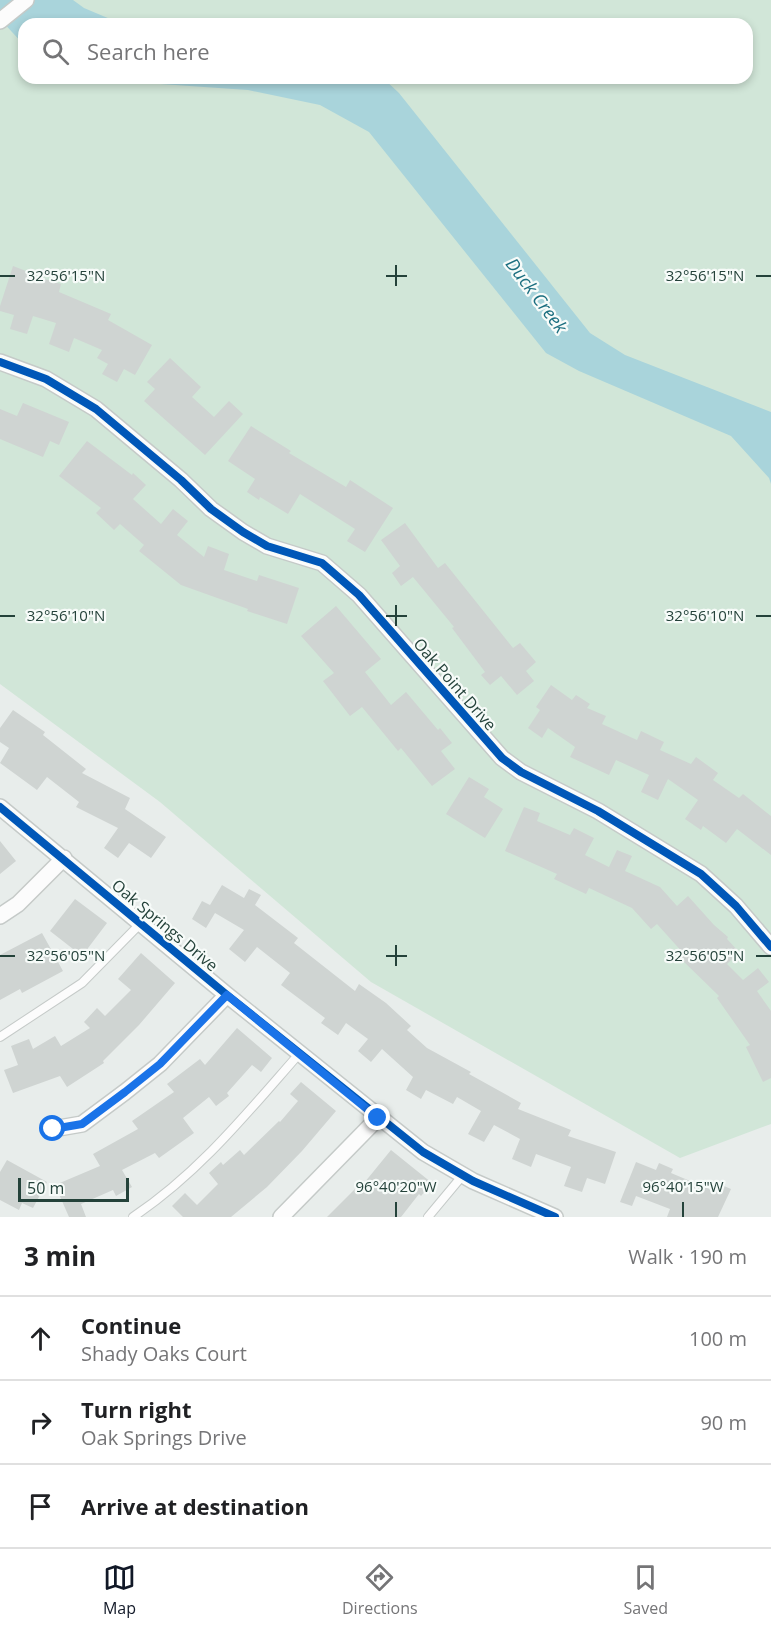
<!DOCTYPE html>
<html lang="en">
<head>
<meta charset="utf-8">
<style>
  :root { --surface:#fff; --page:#f2f2f2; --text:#202124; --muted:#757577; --line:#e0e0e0; --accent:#111827 }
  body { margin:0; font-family:"Open Sans",sans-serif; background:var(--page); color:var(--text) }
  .scale { position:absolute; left:18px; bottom:15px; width:111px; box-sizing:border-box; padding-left:6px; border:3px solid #24423a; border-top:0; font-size:16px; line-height:21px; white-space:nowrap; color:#24423a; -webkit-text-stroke:4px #f7fbf9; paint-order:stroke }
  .stop { position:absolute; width:18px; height:18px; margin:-14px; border:4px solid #1a73e8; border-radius:50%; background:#fff }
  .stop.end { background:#1a73e8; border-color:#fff; box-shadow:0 2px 6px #0008 }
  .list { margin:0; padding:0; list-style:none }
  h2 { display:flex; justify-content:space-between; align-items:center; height:78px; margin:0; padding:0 24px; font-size:26px }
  h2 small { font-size:20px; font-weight:400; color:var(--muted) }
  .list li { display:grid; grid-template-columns:39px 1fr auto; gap:18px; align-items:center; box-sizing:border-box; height:84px; padding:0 24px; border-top:2px solid var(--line) }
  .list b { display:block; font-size:22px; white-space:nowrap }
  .list p { margin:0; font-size:20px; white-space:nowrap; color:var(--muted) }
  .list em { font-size:20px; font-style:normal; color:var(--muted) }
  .icon { flex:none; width:33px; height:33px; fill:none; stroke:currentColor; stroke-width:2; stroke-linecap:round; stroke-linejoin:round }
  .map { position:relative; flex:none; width:771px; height:1217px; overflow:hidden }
  .search { position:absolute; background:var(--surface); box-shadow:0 3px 9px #0003; left:18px; right:18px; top:18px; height:66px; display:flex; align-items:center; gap:15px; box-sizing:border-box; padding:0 21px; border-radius:18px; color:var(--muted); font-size:22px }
  .sheet { height:330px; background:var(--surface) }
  nav { display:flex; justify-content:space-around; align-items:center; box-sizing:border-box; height:84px; border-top:2px solid var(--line); background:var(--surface); font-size:16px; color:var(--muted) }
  nav a { display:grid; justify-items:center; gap:3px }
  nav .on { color:var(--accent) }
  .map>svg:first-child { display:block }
  .green { fill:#d1e6d8; fill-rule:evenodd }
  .water { fill:#a9d4db }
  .building { fill:#cfd4d2 }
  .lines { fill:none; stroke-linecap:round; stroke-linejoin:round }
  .lane-casing { stroke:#c5cac8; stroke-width:10 }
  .street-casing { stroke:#c5cac8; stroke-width:18 }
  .lane { stroke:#fcfcfc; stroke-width:8 }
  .street { stroke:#fcfcfc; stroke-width:15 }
  .cycleway-casing { stroke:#f7fbf9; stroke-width:11 }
  .cycleway { stroke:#0057b8; stroke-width:8 }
  .route { stroke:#1a73e8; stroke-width:8 }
  .ticks { fill:none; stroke:#24423a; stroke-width:2 }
  .labels { text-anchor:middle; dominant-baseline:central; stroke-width:4.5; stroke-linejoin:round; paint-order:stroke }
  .street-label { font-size:16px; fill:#24423a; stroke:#f7fbf9 }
  .water-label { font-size:18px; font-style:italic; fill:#1c6f80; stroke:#f7fbf9 }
  .ticks-label { font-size:15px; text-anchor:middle; fill:#24423a; stroke:#f7fbf9; stroke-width:4.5; stroke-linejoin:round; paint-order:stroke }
</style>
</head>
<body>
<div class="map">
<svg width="771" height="1217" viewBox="0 0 771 1217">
  <rect width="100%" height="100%" fill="#e8edeb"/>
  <path class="green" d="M0,0H771V1124L680,1158L371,982L160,802L0,684ZM24,24H747V78H24Z"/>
  <path class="water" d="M0,0H73L84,8L122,24H24V45L0,19Z
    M106,78H383L399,93L590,333L625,355L771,412V484L769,478L731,436L579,371L546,353L369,132L320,105L248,90L131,82Z"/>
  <path class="building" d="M13,266L26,271L25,273L61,284L59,292L111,314L108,320L152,345L135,375L124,369L117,382L102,374L108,364L97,358L102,350L74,338L69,352L49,344L56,323L33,316L27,334L10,329L14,315L0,311V306Z
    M170,358L201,387L192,397L214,417L229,401L243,414L205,455L144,401L155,389L147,382Z
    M23,403L69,422L59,445L50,441L43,457L0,439V409L17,416Z
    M251,426L291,451L289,453L346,487L350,480L393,508L365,552L347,541L355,529L300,494L288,514L260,497L259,500L247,492L255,479L228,461Z
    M87,441L132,475L133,473L146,485L133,499L161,524L173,509L188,521L177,535L204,557L208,546L229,554L224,570L257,581L259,575L299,588L287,624L247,611L248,609L181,585L139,551L144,545L120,524L114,530L96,513L101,508L59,476Z
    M405,523L438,568L445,563L513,648L520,643L536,662L526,671L534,681L517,695L501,676L490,685L481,675L485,672L452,628L454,627L413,577L401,586L392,573L400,566L381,540Z
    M336,606L381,659L365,672L391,705L406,692L438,730L440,728L452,743L441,751L455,769L432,786L401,748L398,751L362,707L350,716L323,681L334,673L301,636Z
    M551,685L572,700L576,695L590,704L587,708L606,716L602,724L637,740L641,731L664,742L660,750L691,764L696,757L718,773L713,780L739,798L743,794L771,816V855L737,829L726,843L703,826L701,830L685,819L698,800L668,779L658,800L641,792L649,775L616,760L609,775L570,757L575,747L548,728L542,738L528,728L540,710L536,707Z
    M13,710L45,732L43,735L86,769L82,773L130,798L125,809L166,837L151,858L129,843L118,858L104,848L118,828L76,807L79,802L47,777L37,790L0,763L9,748L0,742V728Z
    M469,777L489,789L484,797L503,809L485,838L446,814Z
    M524,807L540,813L537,821L570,835L574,828L594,838L585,855L609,867L617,850L632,856L625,871L660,887L677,906L688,896L714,925L728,937L727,939L739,952L727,964L743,980L758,968L769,982L757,991L771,1011V1078L763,1082L746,1047L750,1045L717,998L719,996L680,958L684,954L657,924L651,929L632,908L589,888L586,894L554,879L557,874L505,851Z
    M0,841L16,861L0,874Z
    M222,885L244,898L249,889L261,895L255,905L298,938L294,943L355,991L359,984L386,1003L411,1026L407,1030L427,1048L471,1072L469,1074L521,1103L518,1109L571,1130L568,1136L616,1152L605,1184L587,1178L582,1192L564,1186L571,1167L536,1154L531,1167L512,1159L520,1139L494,1125L484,1142L468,1134L481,1111L457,1097L453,1104L426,1090L421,1099L406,1090L413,1077L382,1049L371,1062L358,1051L368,1039L346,1023L338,1035L321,1023L325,1018L281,985L290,973L257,947L245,962L229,949L244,930L215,913L206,928L192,919L202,901L210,905Z
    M75,899L107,923L82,956L50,931Z
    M42,933L63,971L22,993L20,989L0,1000V955Z
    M141,953L175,983L139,1025L103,1061L104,1063L67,1087L60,1076L13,1093L4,1070L18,1065L11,1046L29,1039L33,1049L55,1036L61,1046L90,1028L84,1022L97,1008L105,1016L131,990L118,979Z
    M237,1028L272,1058L261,1072L252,1065L227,1093L229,1096L216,1106L209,1097L183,1118L194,1133L159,1158L155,1153L122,1170L132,1187L116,1196L113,1190L81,1204L86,1217H69L55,1185L100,1166L93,1154L138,1129L132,1121L174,1092L167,1084L200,1059L205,1065Z
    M301,1082L336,1111L302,1151L267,1187L231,1217H183L172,1206L185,1193L197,1205L218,1184L209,1173L221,1162L223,1165L240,1150L244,1155L279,1121L280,1122L298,1101L290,1094Z
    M391,1150L432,1183L421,1196L419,1194L401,1217H327L358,1186L360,1188Z
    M7,1160L47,1182L33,1208L22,1203L19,1210L0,1200V1172Z
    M636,1162L656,1170L659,1163L673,1169L671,1173L714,1191L717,1183L731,1189L718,1217H667L670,1209L636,1196L632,1206L620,1202Z"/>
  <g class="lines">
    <defs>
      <path id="lane" d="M0,1037L82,983L141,923
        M133,1217C199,1173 248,1112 299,1054
        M428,1217L463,1175"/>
      <path id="street" d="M0,21L26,0
        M0,362L46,379L96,409L181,480L211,509L243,532L267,546L322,563L359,595L502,758L521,772L598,811L701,874L736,906L771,947
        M0,807L227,995L423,1152L473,1181L555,1217
        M0,916L18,904L64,858
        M53,1129L82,1124L125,1092L160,1064L227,995
        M281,1217L378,1118"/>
    </defs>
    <use href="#lane" class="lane-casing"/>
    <use href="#street" class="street-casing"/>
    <use href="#lane" class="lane"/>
    <use href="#street" class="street"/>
    <defs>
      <path id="cycleway" d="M0,362L46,379L96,409L181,480L211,509L243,532L267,546L322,563L359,595L502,758L521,772L598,811L701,874L736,906L771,947
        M0,807L227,995L423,1152L473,1181L555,1217"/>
    </defs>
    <use href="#cycleway" class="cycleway-casing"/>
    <use href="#cycleway" class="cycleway"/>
  </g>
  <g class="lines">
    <path class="route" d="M53,1129L82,1124L125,1092L160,1064L227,995L378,1118"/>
  </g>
  <path class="ticks" d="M396,265V286M0,276H15M386,276H407M756,276H771M396,605V626M0,616H15M386,616H407M756,616H771M396,945V966M0,956H15M386,956H407M756,956H771M396,1202V1217M683,1202V1217"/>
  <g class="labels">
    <g class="street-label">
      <text transform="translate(455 684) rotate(49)">Oak Point Drive</text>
      <text transform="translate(165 925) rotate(40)">Oak Springs Drive</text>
    </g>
    <g class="water-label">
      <text transform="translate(537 295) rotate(53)">Duck Creek</text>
    </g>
  </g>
  <g class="ticks-label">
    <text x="66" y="281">32°56'15"N</text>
    <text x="705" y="281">32°56'15"N</text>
    <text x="66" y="621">32°56'10"N</text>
    <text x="705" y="621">32°56'10"N</text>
    <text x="66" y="961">32°56'05"N</text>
    <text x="705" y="961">32°56'05"N</text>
    <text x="396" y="1192">96°40'20"W</text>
    <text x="683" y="1192">96°40'15"W</text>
  </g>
</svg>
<div class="scale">50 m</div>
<div class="stop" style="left:53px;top:1129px"></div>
<div class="stop end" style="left:378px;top:1118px"></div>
<div class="search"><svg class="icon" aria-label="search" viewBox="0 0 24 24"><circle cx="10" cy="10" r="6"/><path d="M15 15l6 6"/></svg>Search here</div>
</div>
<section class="sheet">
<h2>3 min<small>Walk · 190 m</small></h2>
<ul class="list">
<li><svg class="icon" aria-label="ahead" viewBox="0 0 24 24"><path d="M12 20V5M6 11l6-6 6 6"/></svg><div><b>Continue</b><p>Shady Oaks Court</p></div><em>100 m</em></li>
<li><svg class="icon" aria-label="right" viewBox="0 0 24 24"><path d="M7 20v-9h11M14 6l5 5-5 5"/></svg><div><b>Turn right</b><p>Oak Springs Drive</p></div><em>90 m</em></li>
<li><svg class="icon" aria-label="arrive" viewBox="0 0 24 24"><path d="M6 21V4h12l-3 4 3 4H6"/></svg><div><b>Arrive at destination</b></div></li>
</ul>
</section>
<nav>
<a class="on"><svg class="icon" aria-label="map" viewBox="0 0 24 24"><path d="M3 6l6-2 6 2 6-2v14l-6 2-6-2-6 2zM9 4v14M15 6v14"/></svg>Map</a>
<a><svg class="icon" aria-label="directions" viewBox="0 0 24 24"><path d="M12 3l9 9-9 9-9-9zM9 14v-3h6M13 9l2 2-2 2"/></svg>Directions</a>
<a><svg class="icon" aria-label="saved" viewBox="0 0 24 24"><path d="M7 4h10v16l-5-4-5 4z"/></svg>Saved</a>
</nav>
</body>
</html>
